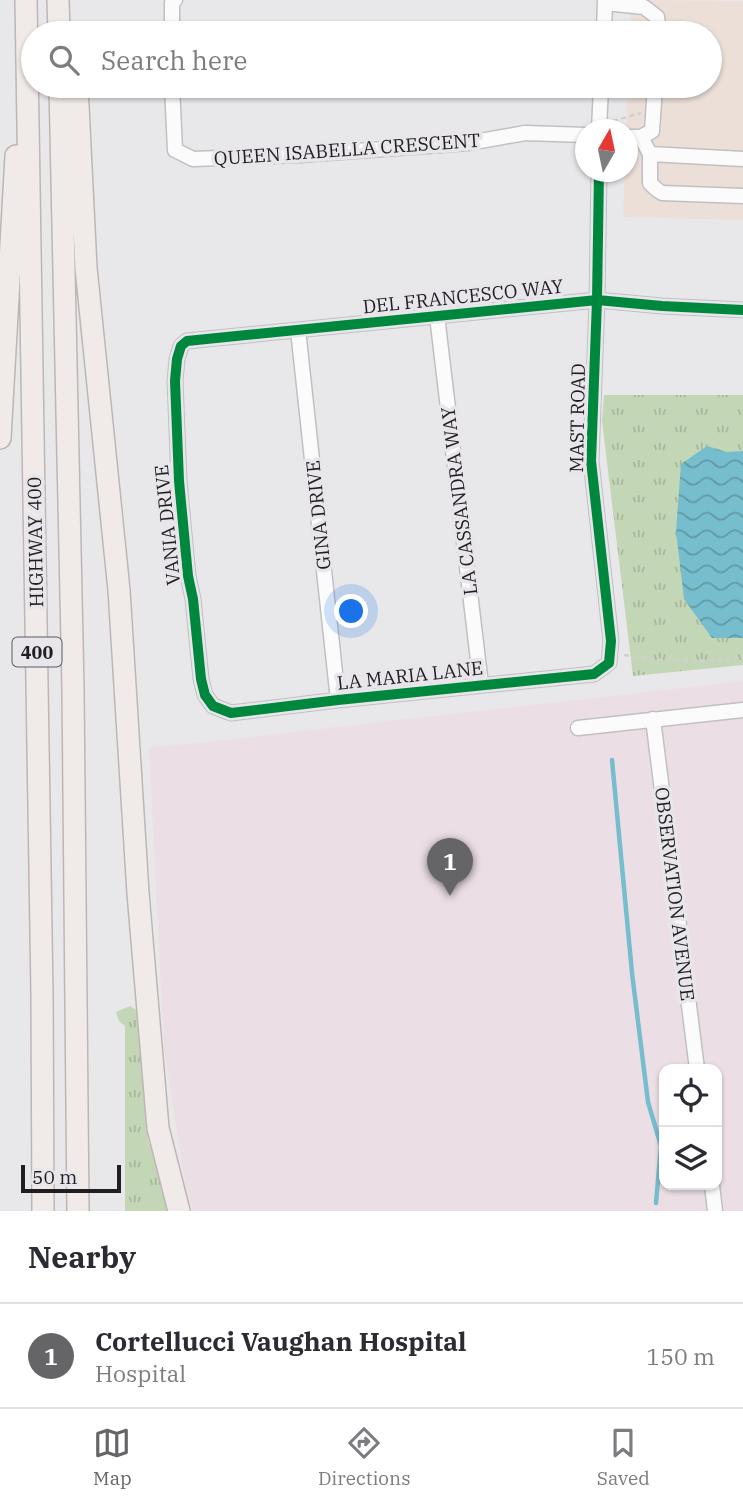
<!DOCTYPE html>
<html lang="en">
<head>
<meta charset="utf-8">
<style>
  :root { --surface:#fff; --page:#f2f2f3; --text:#2b2b33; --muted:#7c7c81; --line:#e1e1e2; --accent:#656467 }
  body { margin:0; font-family:"IBM Plex Serif",serif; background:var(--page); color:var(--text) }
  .controls { position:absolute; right:21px; bottom:21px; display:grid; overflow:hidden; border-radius:14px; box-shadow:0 2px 5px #0004 }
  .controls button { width:63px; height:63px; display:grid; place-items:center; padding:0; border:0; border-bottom:2px solid var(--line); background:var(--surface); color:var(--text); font:35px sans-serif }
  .compass { position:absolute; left:575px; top:119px; width:63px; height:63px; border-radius:50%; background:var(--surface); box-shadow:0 2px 5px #0004; rotate:9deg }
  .scale { position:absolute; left:21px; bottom:18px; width:100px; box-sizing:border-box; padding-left:7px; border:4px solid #1f1e20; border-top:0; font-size:19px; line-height:24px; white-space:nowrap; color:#1f1e20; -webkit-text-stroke:5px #e8e6eb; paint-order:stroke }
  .you { position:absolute; left:352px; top:612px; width:24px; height:24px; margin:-18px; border:5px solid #fff; border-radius:50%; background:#1a73e8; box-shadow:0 0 0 10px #1a73e833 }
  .badge { display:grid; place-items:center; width:46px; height:46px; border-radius:50%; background:var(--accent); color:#fff; font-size:23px; font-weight:700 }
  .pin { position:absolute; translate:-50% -58px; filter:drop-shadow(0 2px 4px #0008) }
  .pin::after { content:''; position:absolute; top:37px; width:24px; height:21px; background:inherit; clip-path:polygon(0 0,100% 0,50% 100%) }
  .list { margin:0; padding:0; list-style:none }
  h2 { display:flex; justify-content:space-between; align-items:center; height:91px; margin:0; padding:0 28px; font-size:30px }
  h2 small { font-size:23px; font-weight:400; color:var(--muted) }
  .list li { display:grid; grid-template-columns:46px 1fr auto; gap:21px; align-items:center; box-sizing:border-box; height:105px; padding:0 28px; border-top:2px solid var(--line) }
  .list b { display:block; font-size:26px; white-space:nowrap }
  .list p { margin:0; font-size:23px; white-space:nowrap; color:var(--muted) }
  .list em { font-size:23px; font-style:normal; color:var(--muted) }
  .icon { flex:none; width:38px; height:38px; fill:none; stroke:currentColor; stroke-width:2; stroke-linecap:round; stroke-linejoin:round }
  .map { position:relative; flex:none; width:743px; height:1211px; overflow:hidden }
  .search { position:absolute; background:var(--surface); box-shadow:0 2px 5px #0004; left:21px; right:21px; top:21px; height:77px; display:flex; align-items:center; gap:18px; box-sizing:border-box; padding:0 24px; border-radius:38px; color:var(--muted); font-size:26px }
  .sheet { height:196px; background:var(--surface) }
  nav { display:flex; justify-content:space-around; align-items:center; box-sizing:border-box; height:98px; border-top:2px solid var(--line); background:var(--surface); font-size:19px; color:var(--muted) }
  nav a { display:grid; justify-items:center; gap:4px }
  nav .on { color:var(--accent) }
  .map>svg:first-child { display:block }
  .education { fill:#ebdfd8 }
  .medical { fill:#ebdee5; fill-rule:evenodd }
  .grass { fill:url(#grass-tufts) }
  .water { fill:url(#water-waves) }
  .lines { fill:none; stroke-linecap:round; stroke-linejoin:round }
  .stream { stroke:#76becd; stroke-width:4.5 }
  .minor-casing { stroke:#c0c0c2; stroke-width:17 }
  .highway-casing { stroke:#beb6b6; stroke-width:24 }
  .path { stroke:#d0d0d0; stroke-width:2.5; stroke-dasharray:5 3.5; stroke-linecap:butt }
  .minor { stroke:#fcfbfc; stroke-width:14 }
  .highway { stroke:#f0eae8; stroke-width:21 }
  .cycleway-casing { stroke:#e8e6eb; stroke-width:15 }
  .cycleway { stroke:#00873e; stroke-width:10 }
  .labels { text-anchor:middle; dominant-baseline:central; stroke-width:7; stroke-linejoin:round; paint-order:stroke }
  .shield { fill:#e8e6eb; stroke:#5b5a5d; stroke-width:2 }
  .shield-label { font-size:18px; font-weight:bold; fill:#1f1e20 }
  .street-label { font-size:19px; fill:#1f1e20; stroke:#e8e6eb }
</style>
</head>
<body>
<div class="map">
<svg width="743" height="1211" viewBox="0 0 743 1211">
  <defs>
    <pattern id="grass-tufts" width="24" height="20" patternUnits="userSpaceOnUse" patternTransform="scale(1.75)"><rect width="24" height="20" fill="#c3d6b5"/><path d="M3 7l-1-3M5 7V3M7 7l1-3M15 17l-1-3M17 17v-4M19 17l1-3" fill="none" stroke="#a7b79b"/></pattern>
    <pattern id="water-waves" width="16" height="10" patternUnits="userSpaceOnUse" patternTransform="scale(1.75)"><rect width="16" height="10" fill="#76becd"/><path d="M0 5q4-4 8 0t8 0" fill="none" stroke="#609aa6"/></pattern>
  </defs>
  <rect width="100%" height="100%" fill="#e8e7ea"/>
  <path class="education" d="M631,0L743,1V220L623,217L625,172H628L626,129L628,86H710V33H630Z"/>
  <path class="medical" d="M743,681V1211H193L183,1172L164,1045L149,747L189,744ZM664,1069H717V1185H664Z"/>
  <path class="grass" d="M604,395H743V665L633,676L602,421Z
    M130,1006L138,1011L148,1140L171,1211H125V1026L119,1021L116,1012Z"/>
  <path class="water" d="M707,446L727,452L743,451V638H712L684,599L676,531L681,464Z"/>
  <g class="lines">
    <path class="stream" d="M612,760L632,973L648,1102L661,1146L656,1203"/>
    <defs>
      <path id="minor" d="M605,3L644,7L657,17L659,33
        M172,33V3L175,0
        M604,33L605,0
        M172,86L175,150L193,159L300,155L469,143L525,133L586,135
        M599,130L601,86
        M628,137H641L652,131L655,86
        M641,137L650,154V183L656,189L662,193L743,196
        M650,154L743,159
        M599,172L597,300L591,461L611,641L609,663L594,674L338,700L231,713L213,706L205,695L201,679L193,599L188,576L179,481L175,381L177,359L181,346L187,341L597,300L662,306L743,310
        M437,316L481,685
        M298,330L338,700
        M653,719L697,1069
        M578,728L743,710
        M712,1185L715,1211"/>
      <path id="highway" d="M26,0L42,994L43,1211
        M58,0L59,33
        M60,86L73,688L78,1211
        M77,86L86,268L119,590L138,893L158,1128L179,1211
        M0,438L16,156"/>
    </defs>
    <use href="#minor" class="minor-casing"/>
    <use href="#highway" class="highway-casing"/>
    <path class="path" d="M613,121L641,113
      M628,164L636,157
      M624,655C663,662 703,662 743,658"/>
    <use href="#minor" class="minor"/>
    <use href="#highway" class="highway"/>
    <defs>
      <path id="cycleway" d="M599,172L597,300L591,461L611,641L609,663L594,674L338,700L231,713L213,706L205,695L201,679L193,599L188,576L179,481L175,381L177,359L181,346L187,341L597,300L662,306L743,310"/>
    </defs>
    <use href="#cycleway" class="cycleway-casing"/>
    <use href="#cycleway" class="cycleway"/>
  </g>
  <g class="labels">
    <rect class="shield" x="12.5" y="637.5" width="49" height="29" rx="5"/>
    <g class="shield-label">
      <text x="37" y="652">400</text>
    </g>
    <g class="street-label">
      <text transform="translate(347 149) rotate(-4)">QUEEN ISABELLA CRESCENT</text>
      <text transform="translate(463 296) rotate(-6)">DEL FRANCESCO WAY</text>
      <text transform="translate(577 418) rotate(-89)">MAST ROAD</text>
      <text transform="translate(459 501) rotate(-97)">LA CASSANDRA WAY</text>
      <text transform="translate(318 515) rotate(-96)">GINA DRIVE</text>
      <text transform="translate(167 525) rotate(-96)">VANIA DRIVE</text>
      <text transform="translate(35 542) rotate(-91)">HIGHWAY 400</text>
      <text transform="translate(410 675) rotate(-6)">LA MARIA LANE</text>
      <text transform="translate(675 894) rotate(83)">OBSERVATION AVENUE</text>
    </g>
  </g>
</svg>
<div class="controls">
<button><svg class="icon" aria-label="locate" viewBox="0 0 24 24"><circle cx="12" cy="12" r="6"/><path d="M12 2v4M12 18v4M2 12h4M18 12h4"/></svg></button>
<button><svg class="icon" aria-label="layers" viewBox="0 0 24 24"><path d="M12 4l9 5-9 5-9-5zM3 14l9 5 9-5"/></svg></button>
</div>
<svg class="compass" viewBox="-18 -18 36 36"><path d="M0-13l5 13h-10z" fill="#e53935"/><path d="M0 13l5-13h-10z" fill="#7c7c81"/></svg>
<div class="scale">50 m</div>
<div class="you"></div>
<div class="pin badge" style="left:450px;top:896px">1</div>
<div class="search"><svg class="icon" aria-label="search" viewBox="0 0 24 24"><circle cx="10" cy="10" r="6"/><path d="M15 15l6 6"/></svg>Search here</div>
</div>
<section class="sheet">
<h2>Nearby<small></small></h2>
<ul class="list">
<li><span class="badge">1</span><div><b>Cortellucci Vaughan Hospital</b><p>Hospital</p></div><em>150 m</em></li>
</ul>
</section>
<nav>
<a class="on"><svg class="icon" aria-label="map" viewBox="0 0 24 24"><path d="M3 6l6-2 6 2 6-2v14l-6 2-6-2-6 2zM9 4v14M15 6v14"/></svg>Map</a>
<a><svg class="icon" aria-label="directions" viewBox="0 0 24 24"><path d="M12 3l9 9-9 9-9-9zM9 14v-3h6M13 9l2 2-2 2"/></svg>Directions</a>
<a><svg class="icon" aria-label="saved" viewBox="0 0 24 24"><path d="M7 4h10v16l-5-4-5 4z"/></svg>Saved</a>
</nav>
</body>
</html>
